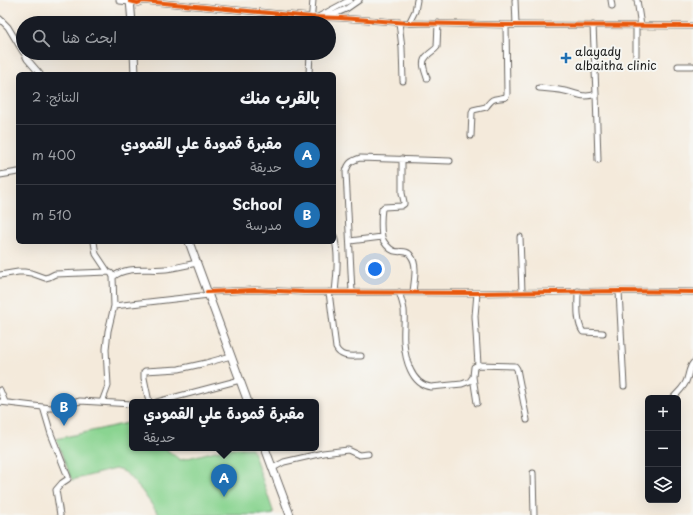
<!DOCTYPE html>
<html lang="ar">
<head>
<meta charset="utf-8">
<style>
  :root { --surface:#171b24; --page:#20242c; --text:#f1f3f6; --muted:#9ea1a6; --line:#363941; --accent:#1f6fb2 }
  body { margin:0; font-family:"Playpen Sans","Playpen Sans Arabic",sans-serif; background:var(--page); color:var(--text); direction:rtl }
  .controls { position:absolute; right:12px; bottom:12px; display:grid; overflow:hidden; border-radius:6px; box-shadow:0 4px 16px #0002 }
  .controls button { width:36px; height:36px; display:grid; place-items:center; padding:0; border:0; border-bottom:1px solid var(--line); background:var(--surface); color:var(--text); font:20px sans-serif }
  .you { position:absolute; left:375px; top:269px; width:14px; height:14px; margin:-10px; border:3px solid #fff; border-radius:50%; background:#1a73e8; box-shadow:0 0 0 6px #1a73e833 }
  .badge { display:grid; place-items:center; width:26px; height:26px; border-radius:50%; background:var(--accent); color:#fff; font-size:13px; font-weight:700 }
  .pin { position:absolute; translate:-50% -33px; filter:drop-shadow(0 1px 2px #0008) }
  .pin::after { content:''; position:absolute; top:21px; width:14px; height:12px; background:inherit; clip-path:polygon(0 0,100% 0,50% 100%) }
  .popup { position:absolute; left:129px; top:399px; width:190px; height:52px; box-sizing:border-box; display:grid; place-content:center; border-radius:6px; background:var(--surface); filter:drop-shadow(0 1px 3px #0005); font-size:13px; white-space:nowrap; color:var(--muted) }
  .popup b { font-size:15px; color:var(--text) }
  .popup::after { content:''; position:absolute; left:50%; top:100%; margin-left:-8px; border:8px solid transparent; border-top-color:var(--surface) }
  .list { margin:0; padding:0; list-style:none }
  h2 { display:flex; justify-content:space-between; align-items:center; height:52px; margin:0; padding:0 16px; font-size:17px }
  h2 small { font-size:13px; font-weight:400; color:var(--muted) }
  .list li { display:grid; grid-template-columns:26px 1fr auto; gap:12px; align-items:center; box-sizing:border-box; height:60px; padding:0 16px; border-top:1px solid var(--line) }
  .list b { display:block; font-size:15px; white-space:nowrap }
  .list p { margin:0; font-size:13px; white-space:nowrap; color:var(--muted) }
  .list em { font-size:13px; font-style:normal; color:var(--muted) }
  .icon { flex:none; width:22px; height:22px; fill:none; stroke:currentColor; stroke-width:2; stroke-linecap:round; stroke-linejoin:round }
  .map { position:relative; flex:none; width:693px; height:515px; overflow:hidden; direction:ltr }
  .search { position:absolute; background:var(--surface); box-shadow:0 4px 16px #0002; left:16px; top:16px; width:320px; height:44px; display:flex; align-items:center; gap:10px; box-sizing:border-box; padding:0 14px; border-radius:22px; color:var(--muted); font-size:15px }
  .panel { position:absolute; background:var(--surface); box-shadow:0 4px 16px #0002; left:16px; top:72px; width:320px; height:172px; border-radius:6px; direction:rtl }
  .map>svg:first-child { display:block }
  .green { fill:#8ad491; stroke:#537856 }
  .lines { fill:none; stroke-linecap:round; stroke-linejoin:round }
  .minor-casing { stroke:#68645f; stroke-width:7 }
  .secondary-casing { stroke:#68645f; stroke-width:9 }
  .minor { stroke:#fff; stroke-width:5 }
  .secondary { stroke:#fff; stroke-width:7 }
  .cycleway-casing { stroke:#f6f6f2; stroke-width:6 }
  .cycleway { stroke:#e8590c; stroke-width:4 }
  .poi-dot { fill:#1f6fb2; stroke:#f6f6f2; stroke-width:1.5 }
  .labels { text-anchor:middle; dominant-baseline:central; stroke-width:4; stroke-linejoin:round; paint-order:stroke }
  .poi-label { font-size:12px; fill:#1c1c1c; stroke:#f6f6f2; text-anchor:start }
</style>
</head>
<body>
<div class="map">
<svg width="693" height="515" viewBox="0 0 693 515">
  <rect width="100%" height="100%" fill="#f6f6f2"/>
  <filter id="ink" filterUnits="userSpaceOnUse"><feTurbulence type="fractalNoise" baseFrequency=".025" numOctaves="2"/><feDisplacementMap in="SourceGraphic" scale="8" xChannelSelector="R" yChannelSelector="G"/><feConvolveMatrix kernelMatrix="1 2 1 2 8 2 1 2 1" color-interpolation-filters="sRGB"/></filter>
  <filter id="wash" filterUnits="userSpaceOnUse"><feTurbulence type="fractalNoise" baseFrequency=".012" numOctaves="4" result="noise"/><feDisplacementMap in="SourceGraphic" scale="16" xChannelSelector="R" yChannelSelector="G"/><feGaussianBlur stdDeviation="0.9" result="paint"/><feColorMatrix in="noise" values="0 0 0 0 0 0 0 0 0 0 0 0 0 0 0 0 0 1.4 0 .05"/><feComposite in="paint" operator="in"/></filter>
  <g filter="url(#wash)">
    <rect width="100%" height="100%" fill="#f4eadb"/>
    <path class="green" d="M127,423H132V448H165L180,460L227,448H252L274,514L266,515H159L142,491L125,472L115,469L72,480L56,439Z"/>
  </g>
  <g filter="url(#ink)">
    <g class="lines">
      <defs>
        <path id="minor" d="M515,0L516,25
          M611,0L612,6
          M637,0L641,26
          M130,1L138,3L143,1L311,17L341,18L409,23L506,25L693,26
          M318,17L350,0
          M328,17L346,9L359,0
          M0,19L8,27L23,52
          M399,22L402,48L403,81
          M311,23L313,0
          M409,23L415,11L417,0
          M593,25L596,94L598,160
          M636,26V55
          M24,53L27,59L40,74
          M678,66H693
          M309,74L310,53
          M427,78C425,71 420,62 427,56C430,52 434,51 437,47L438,23
          M539,88C548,89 556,89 565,91C577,93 583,99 596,94
          M471,136L472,113L473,110L486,107C494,96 494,100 506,97L507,94L506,25
          M402,159V193L404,202V204L401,206L384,207L382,209C381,216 381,230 382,237C383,242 389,249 394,251C400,253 407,249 411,256C418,265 414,281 413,292
          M0,175L18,172
          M334,236C339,253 337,274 335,292
          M520,237L522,292
          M350,241L382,237
          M94,242L96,254L108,272
          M0,275L18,272H24L31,273L45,278L49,277L55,274L108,272L111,273L113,277
          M578,291C578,303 576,322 583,332L603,333
          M619,291L624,386
          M207,292L255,290L303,292L477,293L619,291L693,292
          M329,292L336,348C341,358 351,356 361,356
          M352,292L346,172C348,163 351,161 360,158L450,161
          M399,292C401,298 403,304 404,310C405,321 403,331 404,342C405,358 411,385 431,387L462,384L470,381L473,377
          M477,293L475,316L478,365
          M114,306L209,295
          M0,390L5,402
          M673,398C678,392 685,387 687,379C689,373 689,368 693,363
          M0,402L51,408L58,407L80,401L132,404
          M102,402L108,386L106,349L108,331L114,306L113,277C127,265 149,271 166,269C176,268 186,265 197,263
          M149,402L144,378V372L145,371L179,369L206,363L231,356
          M157,402L240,380
          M477,403L473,377L474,367L478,365L515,366L517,369L527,420
          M43,407L51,434L68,477V479L62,483L56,490L60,515
          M273,468L284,462L323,453L348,450L359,455L368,454
          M533,473L534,515"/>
        <path id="secondary" d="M120,0L130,1
          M130,0L132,23
          M134,53L135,74
          M189,242L248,402
          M265,448L290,515"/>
      </defs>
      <use href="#minor" class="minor-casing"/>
      <use href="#secondary" class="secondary-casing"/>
      <use href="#minor" class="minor"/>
      <use href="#secondary" class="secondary"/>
      <defs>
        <path id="cycleway" d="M130,1L138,3L143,1L311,17L341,18L409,23L506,25L693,26
          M207,292L255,290L303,292L477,293L619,291L693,292"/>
      </defs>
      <use href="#cycleway" class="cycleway-casing"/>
      <use href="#cycleway" class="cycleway"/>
    </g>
  </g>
  <path class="poi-dot" d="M564 52h4v4h4v4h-4v4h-4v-4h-4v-4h4z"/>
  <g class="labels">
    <g class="poi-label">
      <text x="575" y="51">alayady<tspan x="575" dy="14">albaitha clinic</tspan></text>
    </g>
  </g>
</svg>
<div class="controls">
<button>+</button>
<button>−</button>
<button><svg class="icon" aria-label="layers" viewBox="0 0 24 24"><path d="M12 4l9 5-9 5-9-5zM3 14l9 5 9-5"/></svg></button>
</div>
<div class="you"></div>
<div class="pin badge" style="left:224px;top:497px">A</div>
<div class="popup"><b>مقبرة قمودة علي القمودي</b>حديقة</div>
<div class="pin badge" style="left:64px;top:426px">B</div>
<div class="search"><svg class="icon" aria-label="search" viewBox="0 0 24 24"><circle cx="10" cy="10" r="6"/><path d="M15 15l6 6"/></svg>ابحث هنا</div>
<section class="panel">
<h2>بالقرب منك<small>النتائج: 2</small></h2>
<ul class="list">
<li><span class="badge">A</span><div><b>مقبرة قمودة علي القمودي</b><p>حديقة</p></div><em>400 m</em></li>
<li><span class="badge">B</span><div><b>School</b><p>مدرسة</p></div><em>510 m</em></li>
</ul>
</section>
</div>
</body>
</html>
